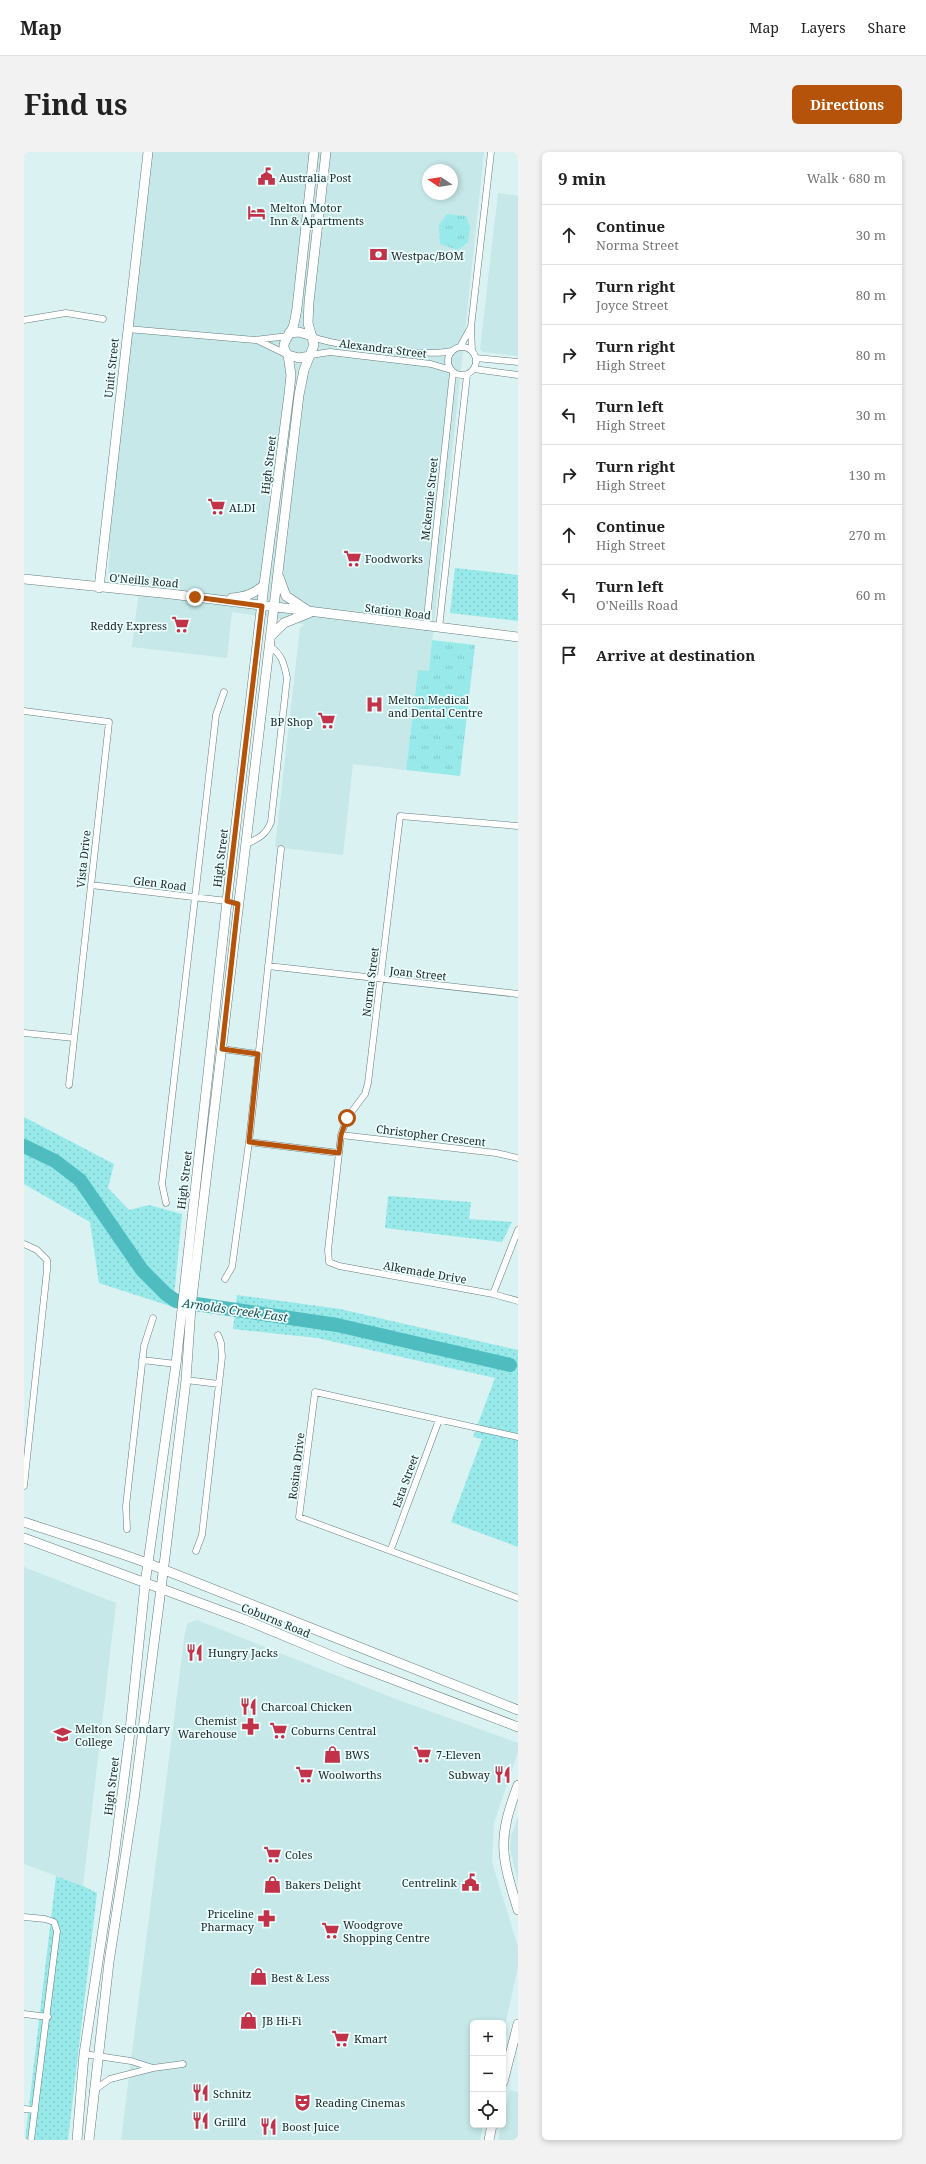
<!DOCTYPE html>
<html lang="en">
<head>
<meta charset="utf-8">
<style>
  :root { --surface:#fff; --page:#f2f2f2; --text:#222; --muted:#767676; --line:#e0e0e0; --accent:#b45309 }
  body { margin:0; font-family:"Noto Serif",serif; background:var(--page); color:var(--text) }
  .controls { position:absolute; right:12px; bottom:12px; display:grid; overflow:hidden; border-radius:6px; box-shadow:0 2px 6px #0003 }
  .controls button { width:36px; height:36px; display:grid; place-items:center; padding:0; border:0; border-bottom:1px solid var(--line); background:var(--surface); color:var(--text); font:20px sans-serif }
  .compass { position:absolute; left:398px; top:12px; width:36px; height:36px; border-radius:50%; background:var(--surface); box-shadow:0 2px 6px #0003; rotate:282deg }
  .stop { position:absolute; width:12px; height:12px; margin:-9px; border:3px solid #b45309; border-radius:50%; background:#fff }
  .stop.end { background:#b45309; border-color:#fff; box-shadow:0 1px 4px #0008 }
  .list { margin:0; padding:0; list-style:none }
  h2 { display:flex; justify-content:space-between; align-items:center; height:52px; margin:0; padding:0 16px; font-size:17px }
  h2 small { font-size:13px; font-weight:400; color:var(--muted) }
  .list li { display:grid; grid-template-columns:26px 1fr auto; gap:12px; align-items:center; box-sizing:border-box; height:60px; padding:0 16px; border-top:1px solid var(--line) }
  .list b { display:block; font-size:15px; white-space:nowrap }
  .list p { margin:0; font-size:13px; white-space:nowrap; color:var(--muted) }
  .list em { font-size:13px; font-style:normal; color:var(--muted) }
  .icon { flex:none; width:22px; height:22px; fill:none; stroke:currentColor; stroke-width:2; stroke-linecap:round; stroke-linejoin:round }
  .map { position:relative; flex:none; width:494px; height:1988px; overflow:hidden; border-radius:6px }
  header { display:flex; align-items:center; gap:24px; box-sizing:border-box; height:56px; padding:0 20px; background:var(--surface); border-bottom:1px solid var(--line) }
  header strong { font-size:19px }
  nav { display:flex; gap:22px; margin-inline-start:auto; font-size:14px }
  .intro { display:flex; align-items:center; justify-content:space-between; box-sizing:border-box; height:96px; padding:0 24px }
  h1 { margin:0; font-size:28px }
  .button { padding:10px 18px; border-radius:6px; background:var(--accent); color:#fff; font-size:14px; font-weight:700 }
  main { display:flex; gap:24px; padding:0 24px }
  aside { flex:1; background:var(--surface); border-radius:6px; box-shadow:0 2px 6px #0003 }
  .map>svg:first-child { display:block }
  .built { fill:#c6e8e8; fill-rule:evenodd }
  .grass { fill:url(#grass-tufts) }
  .park { fill:url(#park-dots) }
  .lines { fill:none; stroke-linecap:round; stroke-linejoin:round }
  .river { stroke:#4fbdbf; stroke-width:14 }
  .street-casing { stroke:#677c7d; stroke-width:7 }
  .secondary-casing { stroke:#677c7d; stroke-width:10 }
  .street { stroke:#fff; stroke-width:6 }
  .secondary { stroke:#fff; stroke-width:9 }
  .route { stroke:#b45309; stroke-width:5 }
  .labels { text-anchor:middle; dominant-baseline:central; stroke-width:3.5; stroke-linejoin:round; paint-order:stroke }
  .poi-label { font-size:11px; fill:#202828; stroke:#ebfefe; text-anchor:start }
  .street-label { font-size:11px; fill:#202828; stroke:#ebfefe }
  .water-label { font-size:12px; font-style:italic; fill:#1b4b4c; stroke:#ebfefe }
</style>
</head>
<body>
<header>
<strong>Map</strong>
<nav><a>Map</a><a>Layers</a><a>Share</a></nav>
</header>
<div class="intro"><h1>Find us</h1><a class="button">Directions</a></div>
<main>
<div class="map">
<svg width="494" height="1988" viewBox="0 0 494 1988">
  <defs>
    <pattern id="grass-tufts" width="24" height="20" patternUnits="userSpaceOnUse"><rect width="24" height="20" fill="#98e9ea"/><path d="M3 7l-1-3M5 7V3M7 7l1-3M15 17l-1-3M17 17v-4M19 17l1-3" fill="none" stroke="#83c8c9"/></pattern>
    <pattern id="park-dots" width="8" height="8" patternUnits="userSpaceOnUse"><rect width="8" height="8" fill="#98e9ea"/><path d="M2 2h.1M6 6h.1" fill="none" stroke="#83c8c9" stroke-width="1.8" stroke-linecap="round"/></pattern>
  </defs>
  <rect width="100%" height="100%" fill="#daf2f2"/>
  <path class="built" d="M128,0H460L405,520L394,519L382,618L329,612L319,703L251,695L276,476L280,473L264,468L208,460L203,506L108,495L116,431L89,427L84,421L86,403L84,386ZM404,18H428V42H404Z
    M474,41L494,44V204L459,200L456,197Z
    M0,1415L92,1451L59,1734L0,1712Z
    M173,1468L372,1547L494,1591V1600L470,1671L468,1710L494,1795V1815L479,1883V1871H449V1973H459L456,1988H97L161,1480L164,1471Z
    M494,1665V1731L486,1697L487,1684Z
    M486,1938L494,1940V1988H474Z"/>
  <path class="grass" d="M423,62L442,64L446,75L444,90L434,98L416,92L415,73Z
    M408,488L451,493L436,624L382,618L394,518L405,519Z"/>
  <path class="park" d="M431,416L494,423V469L426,461Z
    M0,965L90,1012L84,1036L105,1058L125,1053L158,1062L149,1155L75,1131L66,1070L0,1032Z
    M364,1044L447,1050L445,1067L488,1070L478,1090L361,1076Z
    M213,1143L316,1157L494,1198V1395L427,1370L458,1287L449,1285L471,1226L293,1186L209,1177Z
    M32,1724L59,1734L73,1741L44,1988H1Z"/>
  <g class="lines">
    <path class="river" d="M0,994L31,1009L56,1028L118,1118L142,1142L152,1149L313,1173L486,1213"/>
    <defs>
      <path id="street" d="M0,168L42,161L79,167
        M103,177L231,188L264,184
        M289,185C311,194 405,205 428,199
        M233,188L262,202
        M424 209a14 14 0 1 1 28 0a14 14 0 1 1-28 0Z
        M436,195L447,175
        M448,199L447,175L467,0
        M287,203L306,200L407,212L427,218
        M452,206L494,210
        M450,217L494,223
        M402,475L429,220
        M415,476L443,223
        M0,559L85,570L45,933
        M494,674L376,664L344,931L341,942L323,966L317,983L304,1098L305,1110L315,1114L469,1142L494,1149
        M222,692C234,687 242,683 247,670L263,526C260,511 258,503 246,494
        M67,733L203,749
        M244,814L494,842
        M0,881L50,886
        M198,897L234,902
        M317,983L472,1001L494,1006
        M225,990L315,1001
        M142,1051L138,1032L192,563L200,540
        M0,1092L13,1098L23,1108V1118L0,1334
        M201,1127L208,1115L225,990L257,697
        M469,1142L494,1078
        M118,1208L152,1212
        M162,1228L195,1232
        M494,1285L291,1240L275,1365L494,1446
        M103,1377L102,1354L120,1194L129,1166
        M367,1397L415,1268
        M172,1399L178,1383L198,1205L197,1191L194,1183
        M0,1765L21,1767L30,1770L33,1779L7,1988
        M0,1862L24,1865
        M60,1902L107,1909L129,1916
        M69,1939L86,1927L129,1916L159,1912
        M0,1957L11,1958"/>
      <path id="secondary" d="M265,181L275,180L288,184
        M286,204L275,206L264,203C254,193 265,185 269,175C271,169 272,162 273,156L290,0
        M255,425L262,444L283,458
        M0,427L147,442L494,485
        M75,436L124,0
        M208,446C221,445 230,442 240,433
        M247,484L260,471L285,461
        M0,1370C41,1384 83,1396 123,1411C247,1459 370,1510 494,1558
        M0,1386L222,1468L323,1510L494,1575
        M494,1633C473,1688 477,1703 494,1758
        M479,1930L494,1872
        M53,1988L60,1902L90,1704L105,1588L121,1432L152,1212L203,749L240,433L265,242L267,223L264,203
        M65,1988L85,1810L110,1648L141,1405L162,1228L167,1155L275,243L280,218L290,193L284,171L285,150L302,0
        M465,1988L468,1973"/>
    </defs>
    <use href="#street" class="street-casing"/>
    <use href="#secondary" class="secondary-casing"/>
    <use href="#street" class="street"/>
    <use href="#secondary" class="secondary"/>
  </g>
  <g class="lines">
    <path class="route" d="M171,445L238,454L203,749L214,752L198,897L234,902L225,990L315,1001L317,983L323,966"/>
  </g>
  <defs>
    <symbol id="civic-bare" viewBox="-9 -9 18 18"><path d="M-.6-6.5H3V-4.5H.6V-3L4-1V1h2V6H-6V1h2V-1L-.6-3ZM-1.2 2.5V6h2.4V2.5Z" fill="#c23249" stroke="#ebfefe" stroke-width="2.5" paint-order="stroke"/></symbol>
    <symbol id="hotel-bare" viewBox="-9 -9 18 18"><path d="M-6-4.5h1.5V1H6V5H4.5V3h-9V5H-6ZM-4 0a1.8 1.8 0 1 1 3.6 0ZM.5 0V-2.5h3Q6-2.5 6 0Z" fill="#c23249" stroke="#ebfefe" stroke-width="2.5" paint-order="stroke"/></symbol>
    <symbol id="bank-bare" viewBox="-9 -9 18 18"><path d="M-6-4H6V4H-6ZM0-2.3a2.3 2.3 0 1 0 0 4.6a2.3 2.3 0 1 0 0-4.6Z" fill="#c23249" stroke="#ebfefe" stroke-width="2.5" paint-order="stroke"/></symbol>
    <symbol id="supermarket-bare" viewBox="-9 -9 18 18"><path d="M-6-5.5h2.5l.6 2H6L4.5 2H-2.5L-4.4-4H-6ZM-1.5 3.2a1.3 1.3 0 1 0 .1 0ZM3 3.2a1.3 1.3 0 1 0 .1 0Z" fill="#c23249" stroke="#ebfefe" stroke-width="2.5" paint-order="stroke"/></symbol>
    <symbol id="hospital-bare" viewBox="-9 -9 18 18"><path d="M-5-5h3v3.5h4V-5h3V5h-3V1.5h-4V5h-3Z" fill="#c23249" stroke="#ebfefe" stroke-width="2.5" paint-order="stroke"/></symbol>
    <symbol id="restaurant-bare" viewBox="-9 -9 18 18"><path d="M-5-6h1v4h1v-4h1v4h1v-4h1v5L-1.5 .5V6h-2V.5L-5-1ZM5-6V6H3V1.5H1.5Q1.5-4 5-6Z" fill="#c23249" stroke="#ebfefe" stroke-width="2.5" paint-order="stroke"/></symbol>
    <symbol id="pharmacy-bare" viewBox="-9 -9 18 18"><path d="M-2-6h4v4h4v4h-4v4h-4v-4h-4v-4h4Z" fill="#c23249" stroke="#ebfefe" stroke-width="2.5" paint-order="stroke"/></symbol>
    <symbol id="school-bare" viewBox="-9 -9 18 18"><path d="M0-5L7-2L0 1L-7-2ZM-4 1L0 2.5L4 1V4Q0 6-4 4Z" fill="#c23249" stroke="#ebfefe" stroke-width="2.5" paint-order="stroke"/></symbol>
    <symbol id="shop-bare" viewBox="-9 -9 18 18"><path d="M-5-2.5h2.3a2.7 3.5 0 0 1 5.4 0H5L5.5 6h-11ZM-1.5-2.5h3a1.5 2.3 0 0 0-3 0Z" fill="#c23249" stroke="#ebfefe" stroke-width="2.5" paint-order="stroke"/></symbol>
    <symbol id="theatre-bare" viewBox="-9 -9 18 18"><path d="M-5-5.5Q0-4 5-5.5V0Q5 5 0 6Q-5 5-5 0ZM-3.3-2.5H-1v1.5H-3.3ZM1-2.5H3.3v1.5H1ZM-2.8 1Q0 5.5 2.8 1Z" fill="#c23249" stroke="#ebfefe" stroke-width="2.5" paint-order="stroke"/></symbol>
  </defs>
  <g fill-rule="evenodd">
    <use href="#civic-bare" x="230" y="12" width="25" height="25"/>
    <use href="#hotel-bare" x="220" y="48" width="25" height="25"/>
    <use href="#bank-bare" x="342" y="90" width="25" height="25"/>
    <use href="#supermarket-bare" x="180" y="342" width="25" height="25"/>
    <use href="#supermarket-bare" x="316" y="394" width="25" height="25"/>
    <use href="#supermarket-bare" x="144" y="460" width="25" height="25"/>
    <use href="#hospital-bare" x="338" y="540" width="25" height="25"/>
    <use href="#supermarket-bare" x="290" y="556" width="25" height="25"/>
    <use href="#restaurant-bare" x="158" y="1488" width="25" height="25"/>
    <use href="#restaurant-bare" x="212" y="1542" width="25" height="25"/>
    <use href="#pharmacy-bare" x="214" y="1562" width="25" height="25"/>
    <use href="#supermarket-bare" x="242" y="1566" width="25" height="25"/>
    <use href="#school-bare" x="26" y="1570" width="25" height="25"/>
    <use href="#shop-bare" x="296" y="1590" width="25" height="25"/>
    <use href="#supermarket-bare" x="386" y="1590" width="25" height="25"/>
    <use href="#supermarket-bare" x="268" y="1610" width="25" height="25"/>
    <use href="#restaurant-bare" x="466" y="1610" width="25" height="25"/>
    <use href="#supermarket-bare" x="236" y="1690" width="25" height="25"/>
    <use href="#civic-bare" x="434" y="1718" width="25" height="25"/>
    <use href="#shop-bare" x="236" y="1720" width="25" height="25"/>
    <use href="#pharmacy-bare" x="230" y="1754" width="25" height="25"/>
    <use href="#supermarket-bare" x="294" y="1766" width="25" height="25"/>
    <use href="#shop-bare" x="222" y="1812" width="25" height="25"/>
    <use href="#shop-bare" x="212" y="1856" width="25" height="25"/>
    <use href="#supermarket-bare" x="304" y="1874" width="25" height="25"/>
    <use href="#restaurant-bare" x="164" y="1928" width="25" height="25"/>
    <use href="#theatre-bare" x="266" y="1938" width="25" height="25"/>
    <use href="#restaurant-bare" x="164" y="1956" width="25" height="25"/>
    <use href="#restaurant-bare" x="232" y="1962" width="25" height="25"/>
  </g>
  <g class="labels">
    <g class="poi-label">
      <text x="255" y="25">Australia Post</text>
      <text x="246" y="55">Melton Motor<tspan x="246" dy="13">Inn &amp; Apartments</tspan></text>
      <text x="367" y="103">Westpac/BOM</text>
      <text x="205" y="355">ALDI</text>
      <text x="341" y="406">Foodworks</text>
      <text x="143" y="473" text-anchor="end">Reddy Express</text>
      <text x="364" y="547">Melton Medical<tspan x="364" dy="13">and Dental Centre</tspan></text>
      <text x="289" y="569" text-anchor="end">BP Shop</text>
      <text x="184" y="1500">Hungry Jacks</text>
      <text x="237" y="1554">Charcoal Chicken</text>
      <text x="213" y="1568" text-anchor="end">Chemist<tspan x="213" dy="13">Warehouse</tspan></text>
      <text x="51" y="1576">Melton Secondary<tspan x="51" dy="13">College</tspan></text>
      <text x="267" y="1578">Coburns Central</text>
      <text x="321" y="1602">BWS</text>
      <text x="412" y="1602">7-Eleven</text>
      <text x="294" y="1622">Woolworths</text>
      <text x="466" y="1622" text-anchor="end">Subway</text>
      <text x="261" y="1702">Coles</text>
      <text x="433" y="1730" text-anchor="end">Centrelink</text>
      <text x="261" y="1732">Bakers Delight</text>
      <text x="230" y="1761" text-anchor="end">Priceline<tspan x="230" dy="13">Pharmacy</tspan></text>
      <text x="319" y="1772">Woodgrove<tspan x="319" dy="13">Shopping Centre</tspan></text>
      <text x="247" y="1825">Best &amp; Less</text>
      <text x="238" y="1868">JB Hi-Fi</text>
      <text x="330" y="1886">Kmart</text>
      <text x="189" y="1941">Schnitz</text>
      <text x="291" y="1950">Reading Cinemas</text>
      <text x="190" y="1969">Grill'd</text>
      <text x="258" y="1974">Boost Juice</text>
    </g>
    <g class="street-label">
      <text transform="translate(359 196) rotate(7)">Alexandra Street</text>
      <text transform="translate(87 216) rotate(-84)">Unitt Street</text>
      <text transform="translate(244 313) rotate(-83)">High Street</text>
      <text transform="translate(405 347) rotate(-84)">Mckenzie Street</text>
      <text transform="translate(120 428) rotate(5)">O'Neills Road</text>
      <text transform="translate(374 459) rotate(7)">Station Road</text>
      <text transform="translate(196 706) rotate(-83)">High Street</text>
      <text transform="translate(59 707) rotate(-84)">Vista Drive</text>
      <text transform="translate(136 731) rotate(7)">Glen Road</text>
      <text transform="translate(394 821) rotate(6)">Joan Street</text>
      <text transform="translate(346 830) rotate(-83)">Norma Street</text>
      <text transform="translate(407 983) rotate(7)">Christopher Crescent</text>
      <text transform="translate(160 1028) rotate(-83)">High Street</text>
      <text transform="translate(401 1120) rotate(10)">Alkemade Drive</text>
      <text transform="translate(272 1314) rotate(-83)">Rosina Drive</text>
      <text transform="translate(381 1329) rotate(-70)">Esta Street</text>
      <text transform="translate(252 1468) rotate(22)">Coburns Road</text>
      <text transform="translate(87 1634) rotate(-83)">High Street</text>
    </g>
    <g class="water-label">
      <text transform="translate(211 1158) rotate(8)">Arnolds Creek East</text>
    </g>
  </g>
</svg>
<div class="controls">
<button>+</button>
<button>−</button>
<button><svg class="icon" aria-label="locate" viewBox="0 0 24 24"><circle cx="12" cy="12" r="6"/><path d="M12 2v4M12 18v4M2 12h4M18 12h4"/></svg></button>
</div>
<svg class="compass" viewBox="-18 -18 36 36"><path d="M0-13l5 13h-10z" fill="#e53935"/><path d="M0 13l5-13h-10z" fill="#767676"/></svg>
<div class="stop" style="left:323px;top:966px"></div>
<div class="stop end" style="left:171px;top:445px"></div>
</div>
<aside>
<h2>9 min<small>Walk · 680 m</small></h2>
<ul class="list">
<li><svg class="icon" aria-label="ahead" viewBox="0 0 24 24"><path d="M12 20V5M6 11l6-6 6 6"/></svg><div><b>Continue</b><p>Norma Street</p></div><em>30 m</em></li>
<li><svg class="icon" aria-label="right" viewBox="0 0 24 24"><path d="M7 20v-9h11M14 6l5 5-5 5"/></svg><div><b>Turn right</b><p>Joyce Street</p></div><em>80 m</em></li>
<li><svg class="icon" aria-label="right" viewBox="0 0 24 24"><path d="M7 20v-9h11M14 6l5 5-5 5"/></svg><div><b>Turn right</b><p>High Street</p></div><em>80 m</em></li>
<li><svg class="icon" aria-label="left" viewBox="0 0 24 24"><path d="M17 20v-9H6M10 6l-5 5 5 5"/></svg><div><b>Turn left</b><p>High Street</p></div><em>30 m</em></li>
<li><svg class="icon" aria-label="right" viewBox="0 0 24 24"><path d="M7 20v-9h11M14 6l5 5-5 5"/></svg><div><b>Turn right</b><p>High Street</p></div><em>130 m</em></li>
<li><svg class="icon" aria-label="ahead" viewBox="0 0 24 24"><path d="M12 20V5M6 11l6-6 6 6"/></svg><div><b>Continue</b><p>High Street</p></div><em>270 m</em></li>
<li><svg class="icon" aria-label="left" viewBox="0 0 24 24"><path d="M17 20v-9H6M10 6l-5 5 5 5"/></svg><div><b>Turn left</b><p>O'Neills Road</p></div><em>60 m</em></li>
<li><svg class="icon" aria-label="arrive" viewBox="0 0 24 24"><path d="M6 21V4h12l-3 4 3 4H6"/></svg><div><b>Arrive at destination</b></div></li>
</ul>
</aside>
</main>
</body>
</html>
